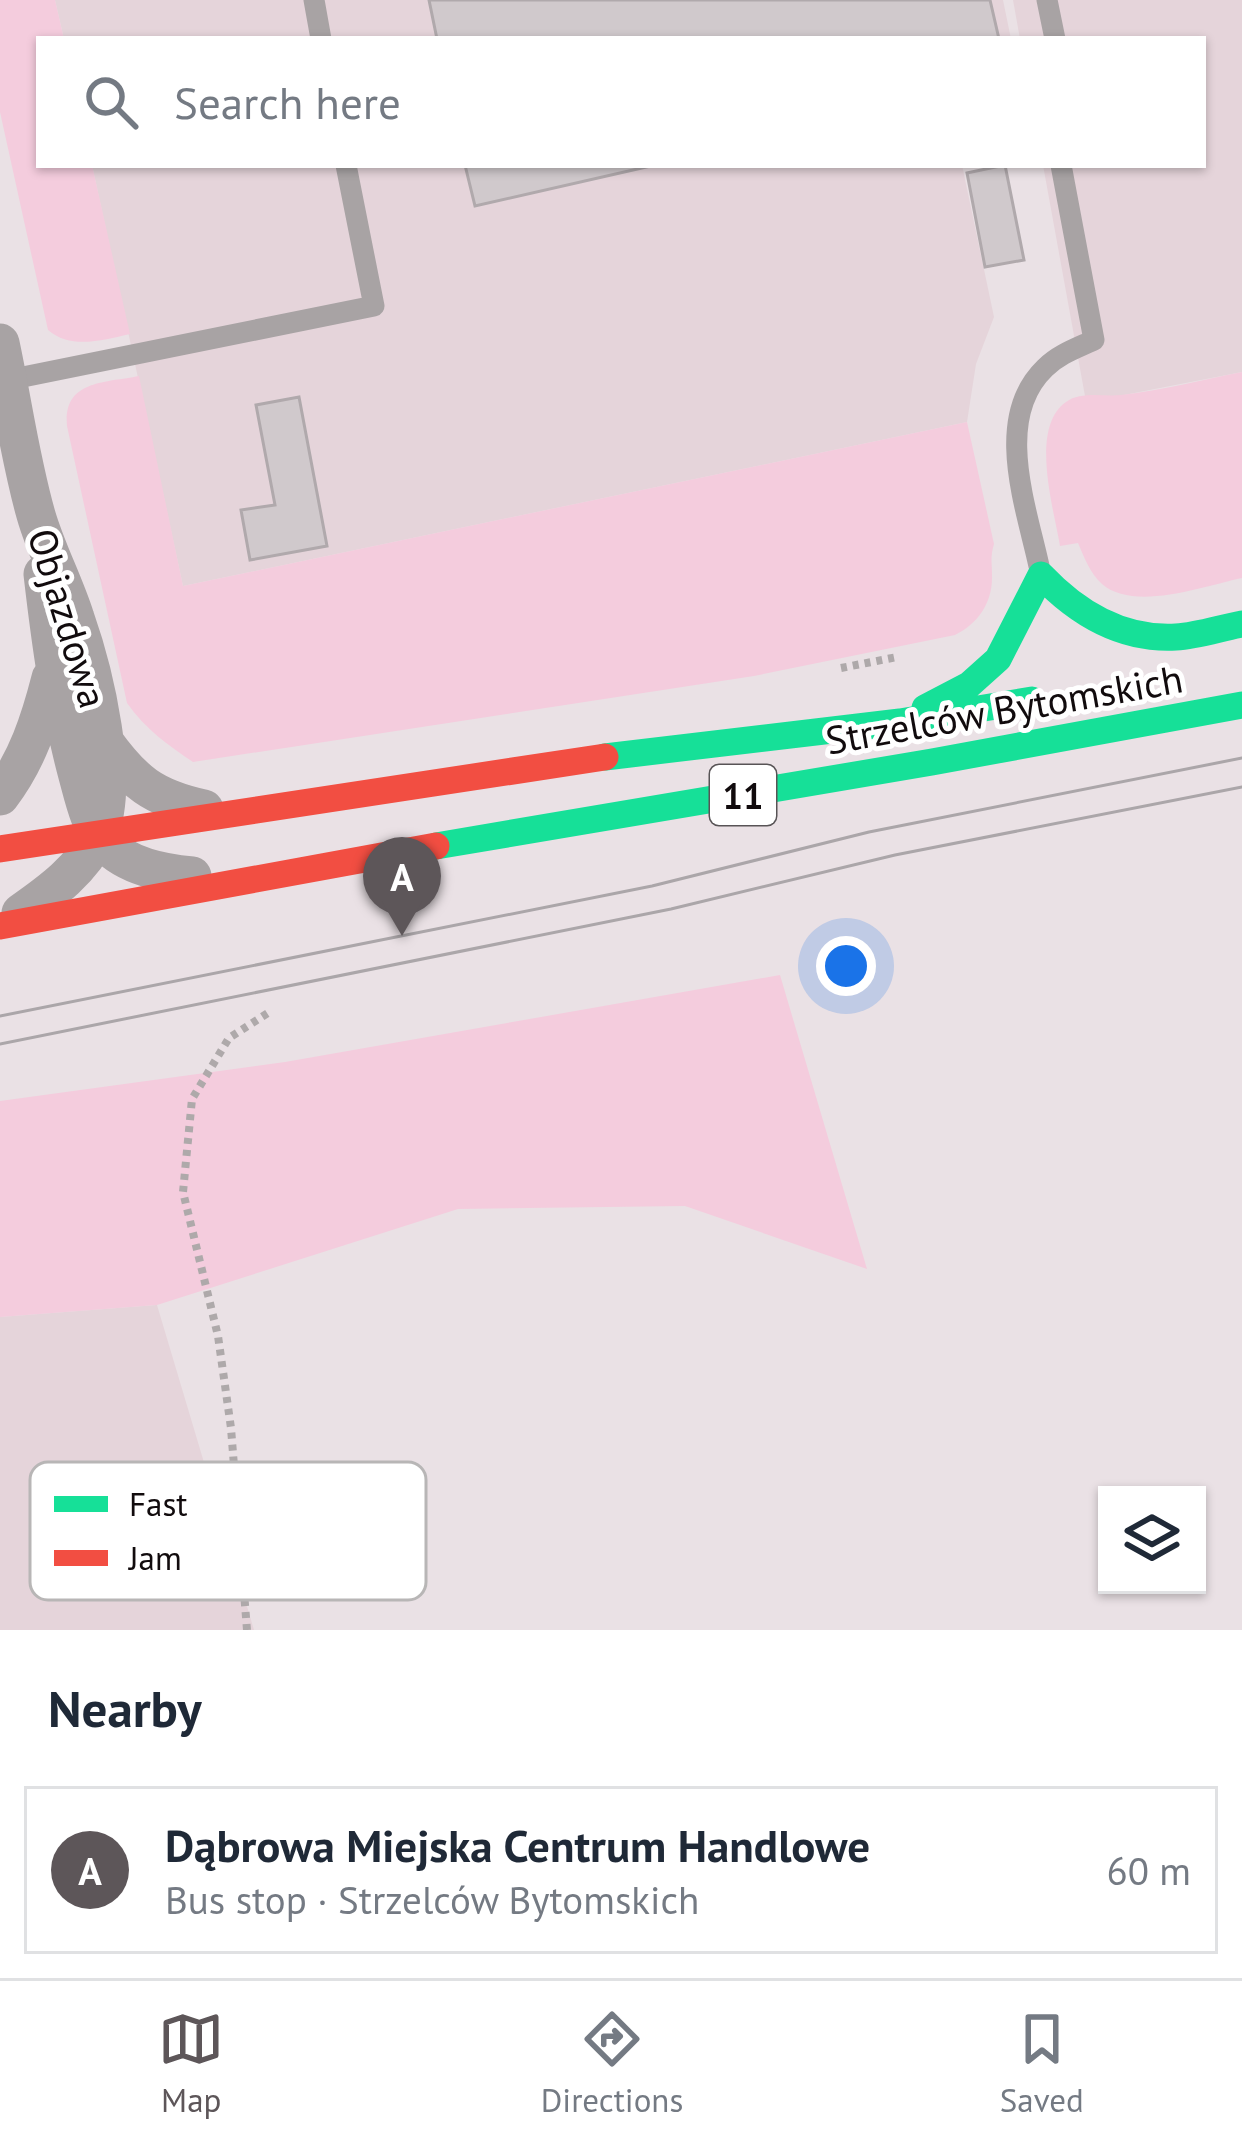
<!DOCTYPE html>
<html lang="en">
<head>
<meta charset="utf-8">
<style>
  :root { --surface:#fff; --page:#f6f6f7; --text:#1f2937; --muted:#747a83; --line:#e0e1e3; --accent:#5d5659 }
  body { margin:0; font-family:"PT Sans",sans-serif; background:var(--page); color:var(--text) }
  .controls { position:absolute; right:36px; bottom:36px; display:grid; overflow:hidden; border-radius:0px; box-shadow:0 3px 9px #0004 }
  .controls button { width:108px; height:108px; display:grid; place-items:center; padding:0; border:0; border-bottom:3px solid var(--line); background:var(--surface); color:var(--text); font:60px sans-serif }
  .you { position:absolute; left:846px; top:966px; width:42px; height:42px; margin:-30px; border:9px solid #fff; border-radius:50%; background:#1a73e8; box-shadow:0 0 0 18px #1a73e833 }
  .badge { display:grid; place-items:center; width:78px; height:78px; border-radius:50%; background:var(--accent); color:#fff; font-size:39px; font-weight:700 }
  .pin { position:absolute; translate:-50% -99px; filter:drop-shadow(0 3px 6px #0008) }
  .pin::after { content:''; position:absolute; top:63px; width:42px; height:36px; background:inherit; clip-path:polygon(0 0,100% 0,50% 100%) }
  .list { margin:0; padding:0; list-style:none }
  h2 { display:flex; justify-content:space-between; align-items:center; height:156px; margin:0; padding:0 48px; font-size:51px }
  h2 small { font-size:39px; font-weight:400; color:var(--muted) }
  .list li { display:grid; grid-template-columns:78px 1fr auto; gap:36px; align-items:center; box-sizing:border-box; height:168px; margin:0 24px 24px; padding:0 24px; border:3px solid var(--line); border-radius:0px }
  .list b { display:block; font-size:45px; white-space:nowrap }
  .list p { margin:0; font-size:39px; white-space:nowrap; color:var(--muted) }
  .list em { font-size:39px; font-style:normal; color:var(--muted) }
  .icon { flex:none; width:66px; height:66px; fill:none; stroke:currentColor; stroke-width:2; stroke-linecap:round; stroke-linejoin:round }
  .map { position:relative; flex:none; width:1242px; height:1630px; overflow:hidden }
  .search { position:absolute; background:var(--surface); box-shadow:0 3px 9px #0004; left:36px; right:36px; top:36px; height:132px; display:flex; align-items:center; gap:30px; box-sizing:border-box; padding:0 42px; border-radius:0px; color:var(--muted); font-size:45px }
  .sheet { height:348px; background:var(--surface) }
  nav { display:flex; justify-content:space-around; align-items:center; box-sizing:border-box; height:168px; border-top:3px solid var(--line); background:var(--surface); font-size:33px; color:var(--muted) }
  nav a { display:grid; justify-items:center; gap:6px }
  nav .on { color:var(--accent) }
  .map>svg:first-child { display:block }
  .built { fill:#e5d4da }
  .green { fill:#f4ccdd }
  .building { fill:#d0c9cc; stroke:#b0a9ac; stroke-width:3 }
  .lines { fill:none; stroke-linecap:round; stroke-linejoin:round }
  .path { stroke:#aea9aa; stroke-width:8; stroke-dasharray:6 6; stroke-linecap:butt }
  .lane { stroke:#a8a3a4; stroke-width:21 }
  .street { stroke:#a8a3a4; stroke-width:39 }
  .fast { stroke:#16e098; stroke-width:27 }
  .jam { stroke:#f24e42; stroke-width:27 }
  .tram { stroke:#aba6a9; stroke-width:3 }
  .labels { text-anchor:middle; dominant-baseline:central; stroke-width:10; stroke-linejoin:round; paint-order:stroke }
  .shield { fill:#fff; stroke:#585456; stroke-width:3 }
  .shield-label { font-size:36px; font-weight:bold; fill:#110b0d }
  .street-label { font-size:39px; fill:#110b0d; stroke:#fff }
  .key { fill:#fff; stroke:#b8b6b6; stroke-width:3 }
  .key-label { font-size:33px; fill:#110b0d }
</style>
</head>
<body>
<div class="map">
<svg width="1242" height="1630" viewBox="0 0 1242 1630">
  <rect width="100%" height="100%" fill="#eae1e5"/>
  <path class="built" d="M55,0H1003L1011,39H64Z
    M1013,0H1242V372L1119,396H1085L1043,165H1203V39H1020Z
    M92,165H962L994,317L976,364L967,422L183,586Z
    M157,1305L254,1630H0V1317Z"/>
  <path class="green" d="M0,0H55L64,39H39V165H92L130,334C103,340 71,350 48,330L0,112Z
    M1242,372V578C1204,586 1134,612 1102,584C1090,573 1084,557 1078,543L1060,546C1054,509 1029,428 1066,402C1081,391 1104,397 1121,395C1162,390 1202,380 1242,372Z
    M139,376L183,586L967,422L994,544C990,557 992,563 992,575C993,602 978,624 955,635L754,676L193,762C168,745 145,729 127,703L67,426C63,380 105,383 139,376Z
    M780,975L867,1269L685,1206L458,1209L157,1305L0,1317V1101L285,1062Z"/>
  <path class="building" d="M429,0H990L999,39H437Z
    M465,165H655L475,206Z
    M1005,165L1024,260L985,267L967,173Z
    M299,397L327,546L250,560L241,510L275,505L256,405Z"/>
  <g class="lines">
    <path class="path" d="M841,668L897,657
      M247,1630L231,1428L218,1336L183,1192L192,1099L229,1038L268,1013"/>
    <path class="lane" d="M314,0L321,39
      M1047,0L1055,39
      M0,385L8,380L374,306L346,165
      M1039,566C1026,506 993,418 1045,368C1059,354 1077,348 1094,340L1061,165"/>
    <path class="street" d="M0,343C12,399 20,459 36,515C46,550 64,583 75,618C94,672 121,782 98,835C83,869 51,892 21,913
      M43,574C51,643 60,709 78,776C84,798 90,827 106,844C128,867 163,873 192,876
      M103,740C133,782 153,798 204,809
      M0,796C27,761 40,721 51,678"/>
    <path class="fast" d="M925,708L969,685L998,659L1041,575C1077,613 1121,640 1176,637C1198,636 1220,628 1242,624
      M605,757L900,722L1032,700
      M436,846L932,762L1242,705"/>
    <path class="jam" d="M0,849L605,757
      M0,926L436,846"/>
    <path class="tram" d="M0,1016L652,886L869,832L1242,758
      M0,1044L671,909L895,855L1242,787"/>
  </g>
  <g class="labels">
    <rect class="shield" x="710" y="765" width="66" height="60" rx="9"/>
    <g class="shield-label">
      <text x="743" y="795">11</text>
    </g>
    <g class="street-label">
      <text transform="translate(68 618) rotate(73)">Objazdowa</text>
      <text transform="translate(1004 709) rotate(-10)">Strzelców Bytomskich</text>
    </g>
  </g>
  <rect x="30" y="1462" width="396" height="138" rx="18" class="key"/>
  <rect x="54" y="1496" width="54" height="16" fill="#16e098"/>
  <rect x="54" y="1550" width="54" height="16" fill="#f24e42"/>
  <g class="key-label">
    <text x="129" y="1516">Fast</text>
    <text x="129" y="1570">Jam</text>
  </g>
</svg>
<div class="controls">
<button><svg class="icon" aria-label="layers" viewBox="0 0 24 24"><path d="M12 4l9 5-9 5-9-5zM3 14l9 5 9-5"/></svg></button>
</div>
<div class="you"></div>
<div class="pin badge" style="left:402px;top:936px">A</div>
<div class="search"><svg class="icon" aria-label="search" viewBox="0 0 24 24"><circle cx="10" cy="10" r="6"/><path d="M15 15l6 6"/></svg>Search here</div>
</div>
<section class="sheet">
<h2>Nearby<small></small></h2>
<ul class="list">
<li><span class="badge">A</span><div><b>Dąbrowa Miejska Centrum Handlowe</b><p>Bus stop · Strzelców Bytomskich</p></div><em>60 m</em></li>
</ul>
</section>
<nav>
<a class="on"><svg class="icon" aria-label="map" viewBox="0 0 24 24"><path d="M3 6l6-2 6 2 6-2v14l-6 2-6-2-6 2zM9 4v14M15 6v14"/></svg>Map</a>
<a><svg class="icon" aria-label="directions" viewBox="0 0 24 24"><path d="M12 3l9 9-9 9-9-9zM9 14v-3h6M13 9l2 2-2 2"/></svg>Directions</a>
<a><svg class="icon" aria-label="saved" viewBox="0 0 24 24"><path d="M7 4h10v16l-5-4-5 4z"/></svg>Saved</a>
</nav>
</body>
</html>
